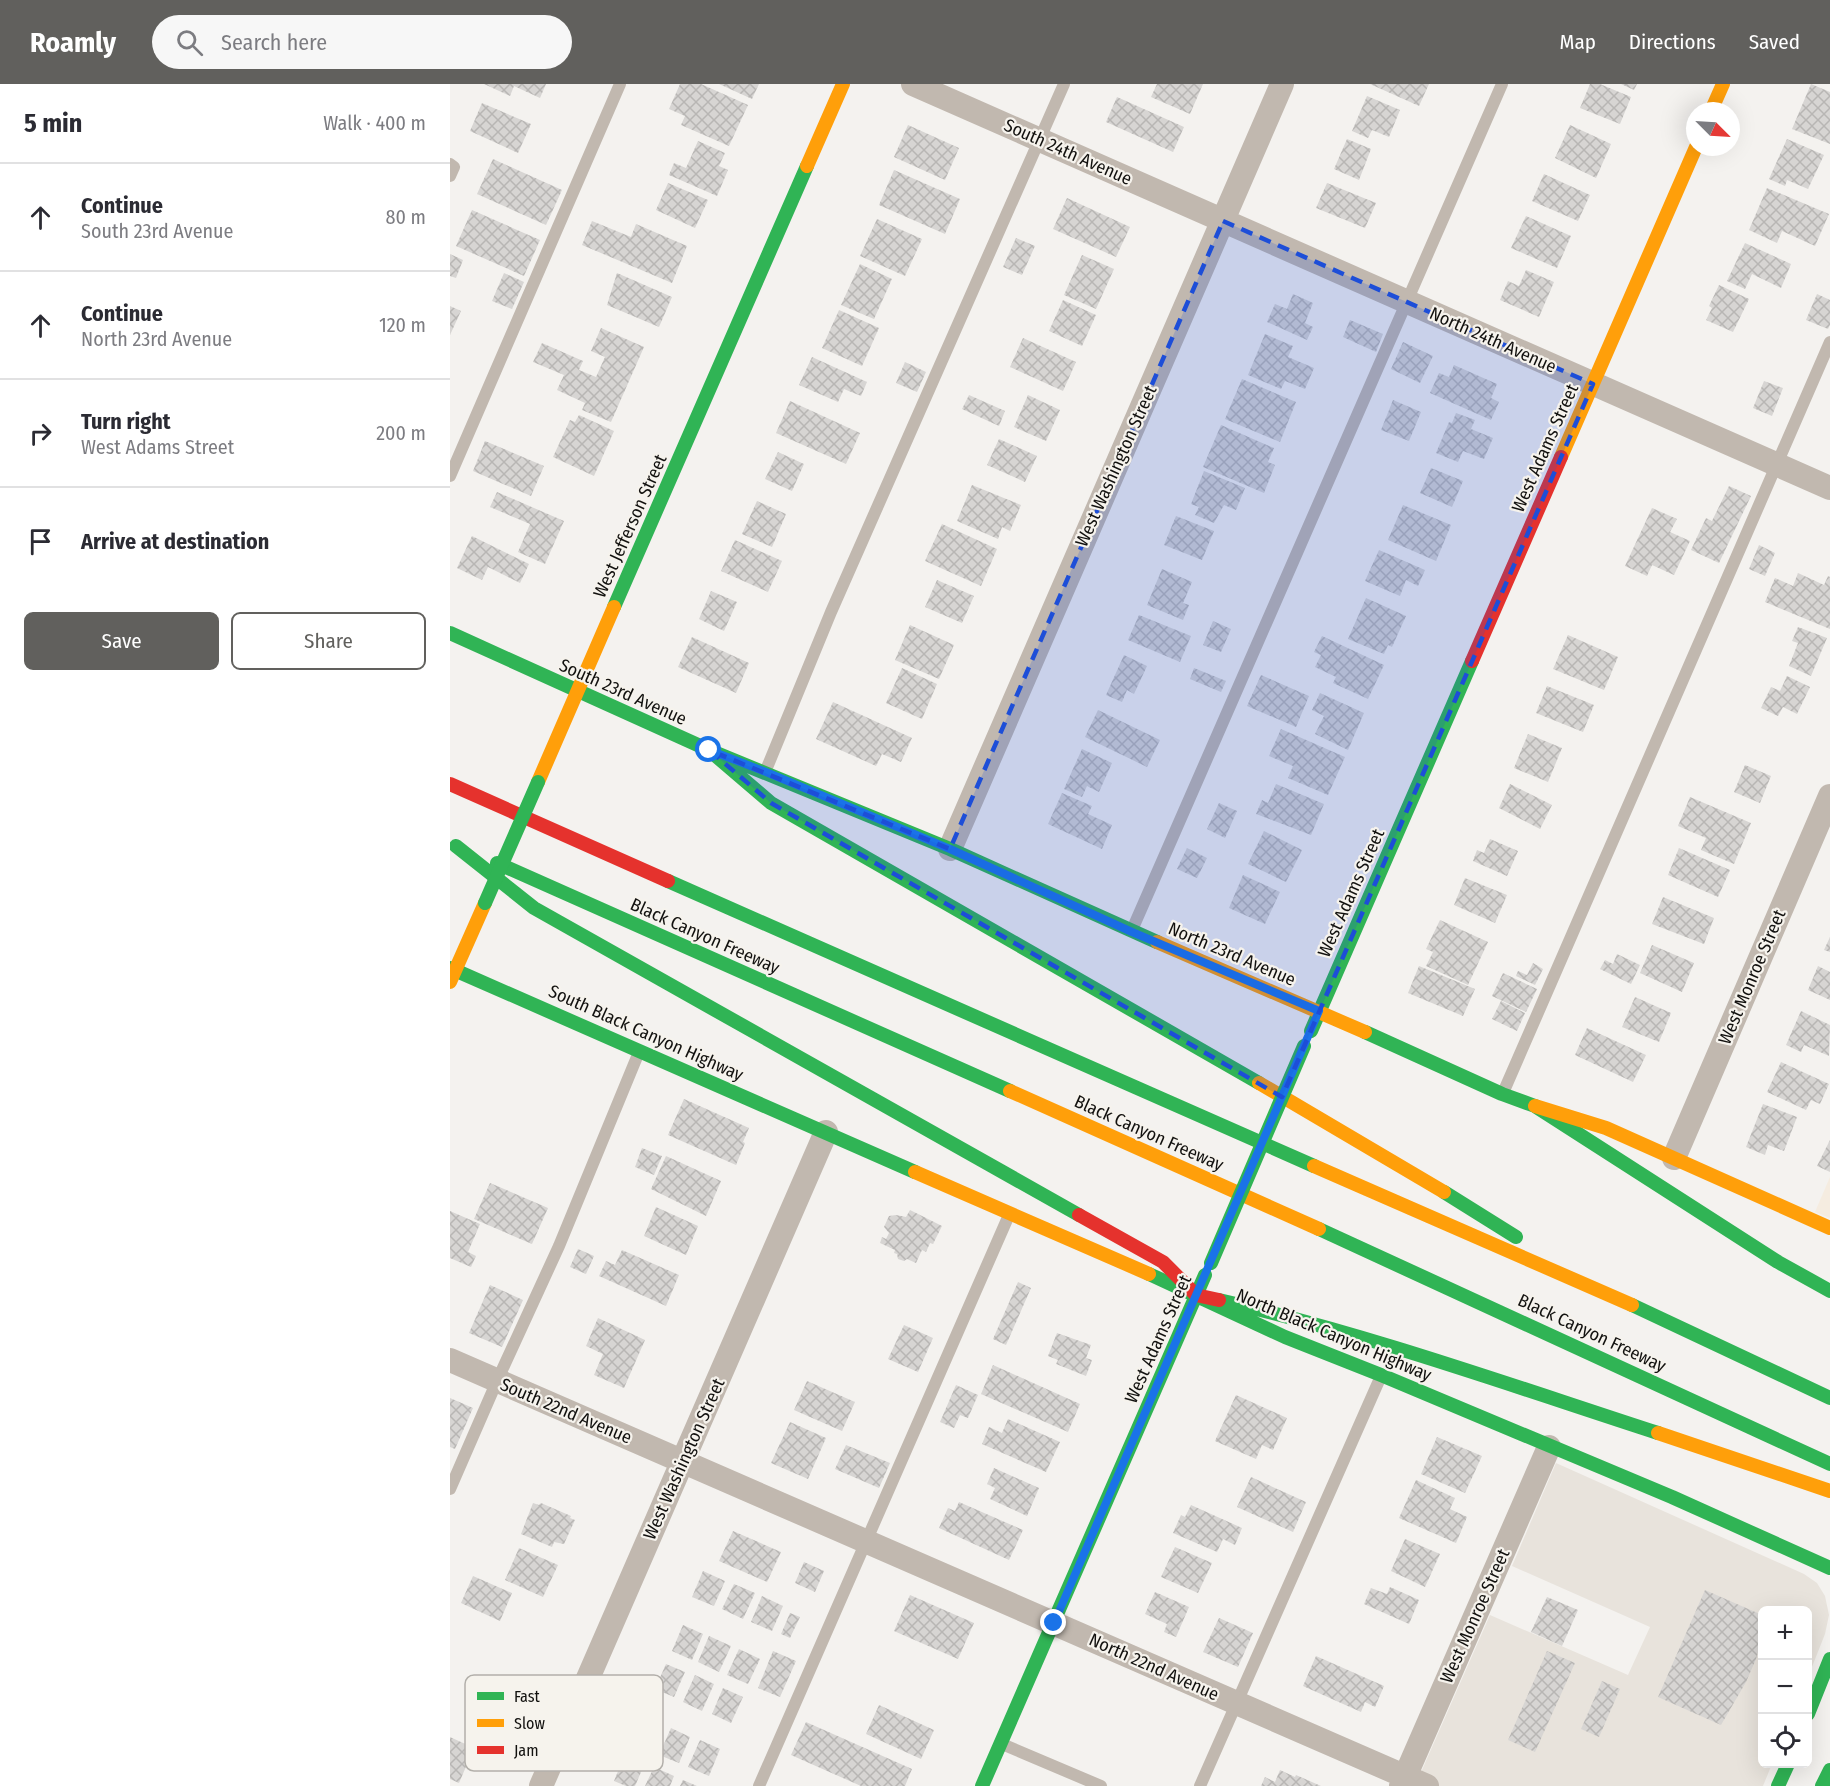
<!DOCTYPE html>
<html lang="en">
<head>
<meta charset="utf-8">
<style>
  :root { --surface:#fff; --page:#f7f7f7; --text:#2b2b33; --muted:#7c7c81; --line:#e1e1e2; --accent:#61605d }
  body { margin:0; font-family:"Fira Sans Condensed",sans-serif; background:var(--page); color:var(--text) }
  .controls { position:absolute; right:18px; bottom:18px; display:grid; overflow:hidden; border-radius:9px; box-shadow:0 6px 24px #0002 }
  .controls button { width:54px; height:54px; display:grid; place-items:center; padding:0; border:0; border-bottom:2px solid var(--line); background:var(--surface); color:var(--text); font:30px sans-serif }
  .compass { position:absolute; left:1236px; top:18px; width:54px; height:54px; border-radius:50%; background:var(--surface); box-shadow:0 6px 24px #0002; rotate:114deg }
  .stop { position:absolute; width:18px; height:18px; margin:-14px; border:4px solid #1a73e8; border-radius:50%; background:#fff }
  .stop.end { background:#1a73e8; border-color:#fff; box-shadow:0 2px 6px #0008 }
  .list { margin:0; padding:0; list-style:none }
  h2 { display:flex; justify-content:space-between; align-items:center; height:78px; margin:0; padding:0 24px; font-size:26px }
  h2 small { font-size:20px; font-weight:400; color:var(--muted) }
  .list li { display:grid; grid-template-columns:39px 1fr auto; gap:18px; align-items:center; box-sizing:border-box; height:108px; padding:0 24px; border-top:2px solid var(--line) }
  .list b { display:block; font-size:22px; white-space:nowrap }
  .list p { margin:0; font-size:20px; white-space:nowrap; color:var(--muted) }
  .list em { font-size:20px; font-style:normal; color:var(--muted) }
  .actions { display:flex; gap:12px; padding:18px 24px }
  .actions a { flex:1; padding:14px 0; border:2px solid var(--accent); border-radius:9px; text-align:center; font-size:21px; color:var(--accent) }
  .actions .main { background:var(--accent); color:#fff }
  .icon { flex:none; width:33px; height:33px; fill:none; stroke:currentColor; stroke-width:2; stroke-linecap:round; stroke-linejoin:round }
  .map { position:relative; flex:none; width:1380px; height:1702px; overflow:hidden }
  header { display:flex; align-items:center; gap:36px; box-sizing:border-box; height:84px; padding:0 30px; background:var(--accent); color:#fff }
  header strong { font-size:28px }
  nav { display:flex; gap:33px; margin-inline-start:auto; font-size:21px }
  .search { width:420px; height:54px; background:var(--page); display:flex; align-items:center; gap:15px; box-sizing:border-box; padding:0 21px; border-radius:33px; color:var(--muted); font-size:22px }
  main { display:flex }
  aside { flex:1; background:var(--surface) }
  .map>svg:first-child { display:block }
  .built { fill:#e8e3dc }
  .industrial { fill:#f5ece0 }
  .building { fill:url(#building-cross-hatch) }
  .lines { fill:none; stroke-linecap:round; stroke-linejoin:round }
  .lane { stroke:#c1b8af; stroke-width:12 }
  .street { stroke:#c1b8af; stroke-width:24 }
  .fast { stroke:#30b455; stroke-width:14 }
  .slow { stroke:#ff9f0a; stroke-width:14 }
  .jam { stroke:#e5322d; stroke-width:14 }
  .fast-bridge { stroke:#30b455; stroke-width:14 }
  .route { stroke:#1a73e8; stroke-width:8 }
  .marked { fill:#1d4ed8; fill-opacity:0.2; stroke:#1d4ed8; stroke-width:4.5; stroke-dasharray:12 8; stroke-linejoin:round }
  .labels { text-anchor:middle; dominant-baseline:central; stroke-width:4.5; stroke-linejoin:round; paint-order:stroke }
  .street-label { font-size:18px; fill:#12110f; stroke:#f6f3ed }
  .key { fill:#f6f3ed; stroke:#b2afaa; stroke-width:1.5 }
  .key-label { font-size:16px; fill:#12110f }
</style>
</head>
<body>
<header>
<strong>Roamly</strong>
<div class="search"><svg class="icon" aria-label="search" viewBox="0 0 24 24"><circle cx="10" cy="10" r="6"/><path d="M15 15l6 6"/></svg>Search here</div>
<nav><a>Map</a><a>Directions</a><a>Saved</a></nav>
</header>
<main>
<aside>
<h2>5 min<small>Walk · 400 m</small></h2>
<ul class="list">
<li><svg class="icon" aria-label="ahead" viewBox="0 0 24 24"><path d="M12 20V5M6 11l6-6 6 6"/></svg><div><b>Continue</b><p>South 23rd Avenue</p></div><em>80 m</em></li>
<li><svg class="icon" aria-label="ahead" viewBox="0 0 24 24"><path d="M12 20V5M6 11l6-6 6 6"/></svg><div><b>Continue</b><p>North 23rd Avenue</p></div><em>120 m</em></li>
<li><svg class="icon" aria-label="right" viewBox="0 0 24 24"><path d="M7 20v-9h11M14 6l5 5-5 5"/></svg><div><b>Turn right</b><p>West Adams Street</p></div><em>200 m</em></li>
<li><svg class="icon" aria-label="arrive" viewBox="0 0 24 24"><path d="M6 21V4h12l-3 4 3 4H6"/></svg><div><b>Arrive at destination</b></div></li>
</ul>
<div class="actions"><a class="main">Save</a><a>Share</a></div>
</aside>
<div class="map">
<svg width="1380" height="1702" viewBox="0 0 1380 1702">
  <defs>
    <pattern id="building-cross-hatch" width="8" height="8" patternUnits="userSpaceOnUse" patternTransform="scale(1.5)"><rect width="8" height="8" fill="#d7d5d3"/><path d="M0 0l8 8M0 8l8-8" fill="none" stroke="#b8b6b4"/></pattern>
  </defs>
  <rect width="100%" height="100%" fill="#f4f2ef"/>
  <path class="built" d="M1106,1379L1354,1490L1367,1499L1375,1512L1379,1531L1375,1550L1358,1593V1526H1312V1680H1322L1313,1702H965L1040,1531L1178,1591L1200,1543L1062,1482Z"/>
  <path class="industrial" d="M1380,1093V1134L1365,1128Z"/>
  <path class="building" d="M34,0H96L90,14L64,2L60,12Z
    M230,0H251L298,21L279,62L231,41L235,32L219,25Z
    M269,0H309L302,15Z
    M707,0H753L740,30L701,13Z
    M920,0H979L969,22Z
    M1140,0H1150L1181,13L1170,40L1130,24Z
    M1171,0H1187L1184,6Z
    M1361,0L1380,8V60L1342,45Z
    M917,12L950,26L939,53L922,46L918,54L902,47Z
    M667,13L734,43L723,68L656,38Z
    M32,19L81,40L68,69L20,47Z
    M458,41L509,64L495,96L444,73Z
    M1120,41L1161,60L1146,94L1105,74Z
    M897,55L921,65L909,96L884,85Z
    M1337,55L1374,71L1358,105L1337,96L1335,102L1319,95Z
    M248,57L275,69L269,82L278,86L267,112L219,91L224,79L236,84Z
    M43,75L112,106L96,141L27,110Z
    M444,86L510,115L495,150L429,121Z
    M1094,90L1140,111L1128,137L1082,117Z
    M218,99L258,116L245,144L206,126Z
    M877,99L926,119L915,144L866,124Z
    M1317,104L1379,130L1365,162L1332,147L1327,159L1299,146Z
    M617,114L680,143L666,173L603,145Z
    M22,126L90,156L74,192L6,162Z
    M1076,132L1121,152L1107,184L1061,164Z
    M427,135L472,155L455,192L410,172Z
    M142,137L181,153L186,140L237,162L222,199L132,161Z
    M566,154L585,162L572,191L553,183Z
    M1295,159L1341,180L1331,204L1302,190L1295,205L1277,197Z
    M0,170L13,176L6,194L0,192Z
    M632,171L664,185L646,225L614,211Z
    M410,180L442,195L424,235L391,221Z
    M1076,186L1104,198L1089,233L1050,216L1058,197L1069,202Z
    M54,189L74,198L62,225L42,217Z
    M167,189L222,213L209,243L157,221Z
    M1269,201L1299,215L1283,248L1256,236L1262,224L1259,222Z
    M843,210L863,219L855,239L863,243L857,256L817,238L825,220L837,225Z
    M1367,210L1380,216V241L1378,245L1356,236Z
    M613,216L646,231L632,262L599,247Z
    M0,222L11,227L0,251Z
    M389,226L429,244L412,282L372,264Z
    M900,236L933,250L926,268L893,253Z
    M151,244L194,263L161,338L132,326L135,319L107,306L114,291L83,278L92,259L133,277L129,286L146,293L155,273L141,267Z
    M815,250L843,262L838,273L864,284L855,305L835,297L831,305L798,291Z
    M573,254L626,278L613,307L560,283Z
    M953,258L983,272L970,299L941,285Z
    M362,273L417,298L411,312L394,305L388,318L349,301Z
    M455,278L476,288L467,308L446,299Z
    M1004,281L1047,300L1041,314L1049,318L1041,336L980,309L989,289L999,293Z
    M792,295L846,318L830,358L775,335Z
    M1314,297L1333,304L1322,332L1303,324Z
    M519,311L555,327L549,342L512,325Z
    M578,311L610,326L596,357L564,343Z
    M943,316L971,328L959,357L931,346Z
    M340,317L410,349L396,380L326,349Z
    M1006,329L1025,336L1021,345L1043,354L1034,375L1013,367L1008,378L986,369L999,338L1002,339Z
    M129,331L164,347L144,392L103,373L120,336L125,338Z
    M771,341L824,364L818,378L825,381L814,409L753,383Z
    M549,355L587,372L575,398L537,381Z
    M35,357L94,382L81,412L23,387Z
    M328,368L354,380L342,407L315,395Z
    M981,384L1013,397L1002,423L970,409Z
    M754,387L795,404L786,426L774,421L764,439L745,431L749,423L741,420Z
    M522,401L571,421L560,447L552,443L548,455L507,437Z
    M1279,402L1301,412L1269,479L1241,466L1256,434L1262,437Z
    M47,408L114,437L95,480L68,468L80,440L40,423Z
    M307,417L336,430L322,463L292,450Z
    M953,421L1001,441L986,477L938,456Z
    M1202,424L1227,435L1220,448L1240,457L1224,491L1202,481L1197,492L1175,482Z
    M726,432L764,447L752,476L714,461Z
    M492,440L547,465L531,502L475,477Z
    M22,452L79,480L70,499L38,483L32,496L7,484Z
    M285,456L332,477L318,508L271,487Z
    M1309,461L1325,469L1315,492L1299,485Z
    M929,466L975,486L968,502L956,496L950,512L915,497Z
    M712,485L742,498L733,519L739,521L733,536L697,521Z
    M1348,489L1374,501L1378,492L1380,493V545L1315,518L1325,494L1343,502Z
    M487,496L524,512L512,539L475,523Z
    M261,507L287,518L274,547L249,535Z
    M916,514L956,532L942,563L938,561L934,570L898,555Z
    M689,531L741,552L730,578L678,556Z
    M763,537L781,545L771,568L753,561Z
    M460,541L504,561L489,595L445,576Z
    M1348,543L1377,554L1361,592L1339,582L1348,559L1342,557Z
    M1118,551L1168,573L1154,606L1103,585Z
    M872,552L934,581L918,615L883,599L886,593L865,583L871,571L864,568Z
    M242,553L299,579L286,609L228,583Z
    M674,571L697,582L684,610L677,606L672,618L656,611Z
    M452,584L487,600L472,635L436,619Z
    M744,584L776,597L771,608L740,595Z
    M811,591L859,612L846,643L797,622Z
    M1337,592L1360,603L1347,630L1333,623L1328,632L1311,624L1321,603L1330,607Z
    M1097,602L1144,621L1133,648L1086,629Z
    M870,609L914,629L898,666L865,650L874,632L862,626Z
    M383,618L462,654L451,678L432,670L426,682L366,655Z
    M648,626L710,656L697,683L635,653Z
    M831,645L895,673L878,711L838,694L843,682L819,672Z
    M1078,650L1112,664L1098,698L1064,684Z
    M632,665L662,679L649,708L637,702L632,713L614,705Z
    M1295,681L1321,692L1310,719L1284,708Z
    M826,700L874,720L861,751L806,730L812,716L818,719Z
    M1060,700L1102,721L1090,745L1049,724Z
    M612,709L642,722L638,730L662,741L652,765L598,740Z
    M1240,713L1301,739L1284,780L1251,766L1256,754L1228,742Z
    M769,719L787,727L775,754L757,745Z
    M814,747L852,766L836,798L798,780Z
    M1040,755L1068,767L1057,792L1023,777L1027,766L1034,769Z
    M737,764L757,774L747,794L727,785Z
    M1229,764L1280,786L1268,813L1218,791Z
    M793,791L830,808L815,840L779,824Z
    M1015,794L1057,811L1045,839L1004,821Z
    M1213,813L1264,834L1254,860L1202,840Z
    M990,836L1038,858L1018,901L976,882L983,868L976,865Z
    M1380,853V868L1374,866Z
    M1202,861L1244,879L1232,908L1190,889Z
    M1167,870L1190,881L1181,900L1150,885L1155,876L1163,880Z
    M1083,879L1093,885L1085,901L1066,892L1068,887L1077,891Z
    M969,882L1025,905L1013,932L958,909Z
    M1368,882L1380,888V916L1358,906Z
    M1053,889L1087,905L1076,928L1042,912Z
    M1185,913L1221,929L1209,958L1172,943Z
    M1051,917L1075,929L1067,947L1042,935Z
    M1351,927L1380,941L1379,972L1354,961L1351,968L1336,961Z
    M1137,944L1196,971L1183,998L1125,971Z
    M1331,978L1379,1000L1370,1020L1361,1016L1356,1026L1317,1008Z
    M234,1015L299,1044L293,1058L295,1059L286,1081L218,1051Z
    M1313,1020L1347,1033L1334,1067L1318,1061L1315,1071L1296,1063Z
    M1380,1056V1088L1367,1082Z
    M192,1064L212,1072L204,1091L185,1083Z
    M216,1072L271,1097L256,1132L201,1105Z
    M40,1099L98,1124L82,1160L24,1135Z
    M206,1123L248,1142L236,1171L194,1152Z
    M460,1126L492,1142L483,1160L480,1159L476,1168L472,1166L466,1179L457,1175L454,1177L448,1175L447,1170L444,1169L445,1166L430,1159L432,1153L436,1155L439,1149L434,1143L439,1132L446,1131L456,1133Z
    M0,1127L30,1140L18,1168L26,1172L21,1183L0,1174Z
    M128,1165L144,1172L136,1190L120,1183Z
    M172,1166L229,1191L216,1222L149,1192L156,1177L165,1181Z
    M568,1198L581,1204L556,1261L543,1255Z
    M40,1201L73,1216L52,1263L19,1249Z
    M148,1234L195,1256L174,1304L144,1291L153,1270L136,1262Z
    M454,1241L483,1254L468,1288L438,1275Z
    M607,1249L641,1261L636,1274L642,1276L636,1292L606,1280L608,1276L598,1272Z
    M543,1281L630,1320L618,1348L531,1310Z
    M357,1297L405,1318L392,1347L344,1326Z
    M506,1301L528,1311L518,1334L510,1331L504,1344L490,1338Z
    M786,1311L837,1334L823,1366L812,1361L806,1375L765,1357Z
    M0,1314L23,1324L5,1365L0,1363Z
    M558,1335L610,1358L596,1388L532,1360L539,1343L552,1349Z
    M340,1338L376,1354L358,1395L321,1379Z
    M987,1353L1032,1372L1015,1409L971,1390Z
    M396,1361L440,1379L429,1404L385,1385Z
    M544,1384L589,1404L577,1432L540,1415L545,1404L537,1400Z
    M801,1393L856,1418L843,1448L787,1423Z
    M966,1396L1005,1414L1000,1425L1017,1433L1006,1459L949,1434Z
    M509,1418L573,1446L559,1476L489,1444L498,1424L505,1427Z
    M83,1419L89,1421L91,1419L121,1432L120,1434L125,1436L114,1460L104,1458L102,1463L71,1450Z
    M741,1421L792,1444L785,1461L773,1455L767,1468L723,1449L731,1431L735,1433Z
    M283,1447L331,1468L317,1498L269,1477Z
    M955,1455L990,1470L975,1503L941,1487Z
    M725,1463L762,1479L748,1509L711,1493Z
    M69,1464L108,1481L93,1513L55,1496Z
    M354,1478L374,1487L365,1508L345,1499Z
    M253,1487L275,1497L264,1522L242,1513Z
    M23,1492L62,1509L50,1537L11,1519Z
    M284,1500L305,1509L293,1535L272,1525Z
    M940,1503L969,1516L959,1540L914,1520L921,1504L937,1510Z
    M1255,1506L1312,1531V1555L1306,1575L1296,1598L1271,1641L1208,1613Z
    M705,1508L739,1523L726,1553L714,1548L717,1540L695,1530Z
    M460,1511L524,1539L508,1575L444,1547Z
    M312,1512L333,1522L322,1547L301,1538Z
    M1097,1513L1128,1526L1112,1562L1081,1548Z
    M340,1529L350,1533L340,1554L331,1550Z
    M769,1534L803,1549L788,1583L753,1568Z
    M233,1541L253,1550L242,1576L222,1567Z
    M259,1552L281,1562L269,1588L248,1578Z
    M289,1565L310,1575L298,1600L277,1591Z
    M323,1567L346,1577L330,1613L308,1604Z
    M1097,1567L1125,1579L1085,1668L1058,1656Z
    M866,1572L934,1602L925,1623L915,1618L911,1628L853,1602Z
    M216,1580L235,1588L224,1613L205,1605Z
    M245,1591L264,1600L252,1627L233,1618Z
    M1152,1597L1170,1605L1149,1653L1131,1645Z
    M273,1604L293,1613L281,1639L262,1630Z
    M429,1621L484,1646L471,1675L416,1650Z
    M356,1638L462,1685L455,1702H411L341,1671Z
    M221,1644L240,1653L229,1679L209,1671Z
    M0,1653L24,1664L9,1699L0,1695Z
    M250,1656L270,1665L259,1692L238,1683Z
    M175,1670L195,1679L185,1702H176L164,1697Z
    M204,1683L224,1692L220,1702H195Z
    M830,1686L845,1693L846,1691L871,1702H811L815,1693L825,1698Z
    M233,1696L247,1702H230Z"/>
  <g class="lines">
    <path class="lane" d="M0,80L4,83L0,92
      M0,392L170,0
      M316,686L381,528L614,0
      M682,846L1052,0
      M1053,1009L1380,258
      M0,1405L47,1297L109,1162L189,968
      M552,1660L651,1702
      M309,1702L559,1131
      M750,1702L931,1292"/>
    <path class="street" d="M463,0L1380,404
      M500,765L832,0
      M1224,1074L1380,712
      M0,1276L977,1702
      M91,1702L376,1048
      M951,1702L1099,1363"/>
    <path class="fast" d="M164,523L357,82
      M0,549L259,666L500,765L707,858
      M259,666L321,719L809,999
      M6,762L84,824L629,1131
      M47,779L560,1007
      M218,797L864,1082
      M0,884L465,1088
      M861,947L1022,577
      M915,948L1052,1010L1085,1022L1328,1178L1380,1207
      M994,1108L1066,1153
      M869,1145L1380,1380
      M699,1190L835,1253L931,1291L1222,1413L1380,1484
      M769,1216C918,1250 1063,1302 1208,1349
      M1182,1221L1380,1314
      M1358,1630L1380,1575
      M532,1702L755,1191
      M1328,1702L1338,1680
      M1372,1702L1380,1686"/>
    <path class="slow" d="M1261,27L1273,0
      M357,82L393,0
      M1111,373L1246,63
      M88,698L164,523
      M707,858L915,948
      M0,898L35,819
      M809,999L994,1108
      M560,1007L869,1145
      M1085,1022L1156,1044L1380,1144
      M864,1082L1182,1221
      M465,1088L699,1190
      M1208,1349L1380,1407"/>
    <path class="jam" d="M1022,577L1111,373
      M0,700L218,797
      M629,1131L713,1178L746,1211L769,1216"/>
    <path class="fast-bridge" d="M35,819L88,698
      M761,1179L854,962"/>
  </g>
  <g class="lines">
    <path class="route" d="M259,666L316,688L500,765L682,848L869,927L604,1539"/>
  </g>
  <path class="marked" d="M773,137L1143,300L832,1013L321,719L259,666L500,765Z"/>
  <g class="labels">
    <g class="street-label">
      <text transform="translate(618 68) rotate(24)">South 24th Avenue</text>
      <text transform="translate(1043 256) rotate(24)">North 24th Avenue</text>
      <text transform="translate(1095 364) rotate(-66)">West Adams Street</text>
      <text transform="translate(666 382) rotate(-66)">West Washington Street</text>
      <text transform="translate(180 442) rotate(-66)">West Jefferson Street</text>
      <text transform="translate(173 608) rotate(24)">South 23rd Avenue</text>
      <text transform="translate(901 809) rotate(-66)">West Adams Street</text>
      <text transform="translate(255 852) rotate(24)">Black Canyon Freeway</text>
      <text transform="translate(782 870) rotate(23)">North 23rd Avenue</text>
      <text transform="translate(1302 893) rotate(-67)">West Monroe Street</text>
      <text transform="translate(196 949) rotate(24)">South Black Canyon Highway</text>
      <text transform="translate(699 1049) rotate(24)">Black Canyon Freeway</text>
      <text transform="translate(1142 1249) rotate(25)">Black Canyon Freeway</text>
      <text transform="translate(884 1251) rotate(23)">North Black Canyon Highway</text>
      <text transform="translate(708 1255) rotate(-66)">West Adams Street</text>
      <text transform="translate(116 1327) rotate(23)">South 22nd Avenue</text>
      <text transform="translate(234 1375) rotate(-66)">West Washington Street</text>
      <text transform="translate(1025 1532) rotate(-66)">West Monroe Street</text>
      <text transform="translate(704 1583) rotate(24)">North 22nd Avenue</text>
    </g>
  </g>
  <rect x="15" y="1591" width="198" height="96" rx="9" class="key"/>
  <rect x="27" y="1608" width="27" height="8" fill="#30b455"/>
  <rect x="27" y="1635" width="27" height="8" fill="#ff9f0a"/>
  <rect x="27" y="1662" width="27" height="8" fill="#e5322d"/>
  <g class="key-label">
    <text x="64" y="1618">Fast</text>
    <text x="64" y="1645">Slow</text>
    <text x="64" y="1672">Jam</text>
  </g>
</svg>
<div class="controls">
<button>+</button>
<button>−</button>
<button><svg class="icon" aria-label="locate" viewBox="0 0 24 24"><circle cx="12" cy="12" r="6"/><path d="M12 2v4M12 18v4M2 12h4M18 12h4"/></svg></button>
</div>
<svg class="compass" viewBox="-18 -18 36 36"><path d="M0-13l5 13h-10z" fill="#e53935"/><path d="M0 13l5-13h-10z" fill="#7c7c81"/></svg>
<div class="stop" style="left:259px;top:666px"></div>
<div class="stop end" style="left:604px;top:1539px"></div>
</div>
</main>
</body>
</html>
